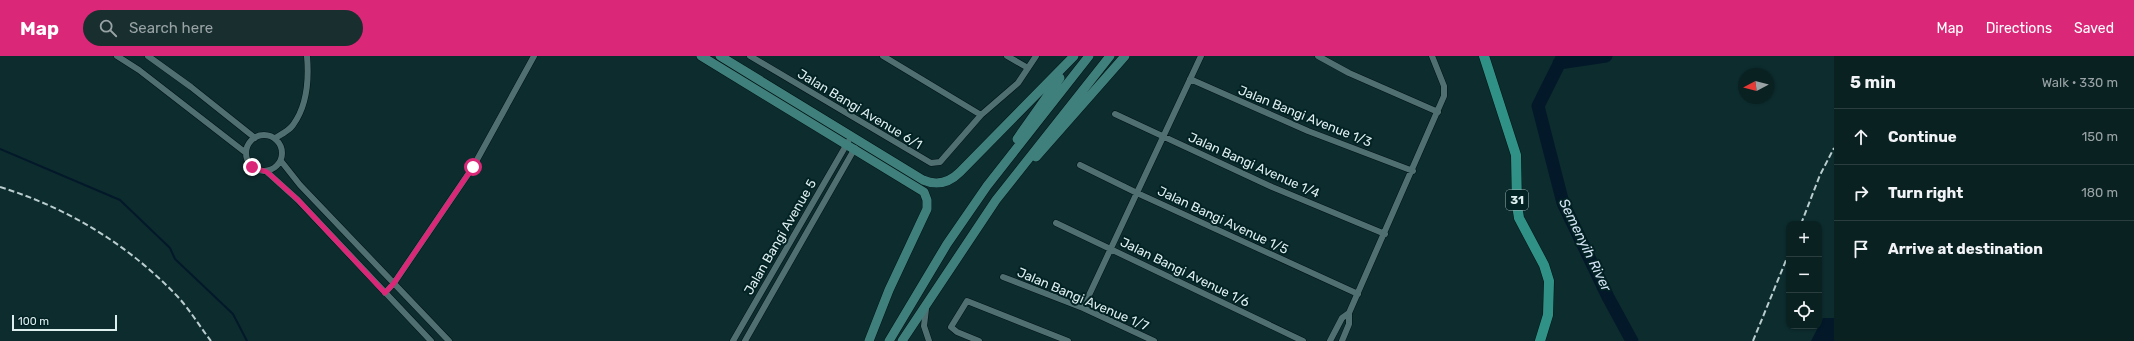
<!DOCTYPE html>
<html lang="en">
<head>
<meta charset="utf-8">
<style>
  :root { --surface:#0a2122; --page:#182e2f; --text:#f1f3f6; --muted:#99a3a5; --line:#2a3e40; --accent:#db2777 }
  body { margin:0; font-family:Rubik,sans-serif; background:var(--page); color:var(--text) }
  .controls { position:absolute; right:12px; bottom:12px; display:grid; overflow:hidden; border-radius:8px; box-shadow:0 1px 3px #0004 }
  .controls button { width:36px; height:36px; display:grid; place-items:center; padding:0; border:0; border-bottom:1px solid var(--line); background:var(--surface); color:var(--text); font:20px sans-serif }
  .compass { position:absolute; left:1738px; top:12px; width:36px; height:36px; border-radius:50%; background:var(--surface); box-shadow:0 1px 3px #0004; rotate:263deg }
  .scale { position:absolute; left:12px; bottom:10px; width:105px; box-sizing:border-box; padding-left:4px; border:2px solid #deeff0; border-top:0; font-size:11px; line-height:14px; white-space:nowrap; color:#deeff0; -webkit-text-stroke:3px #032224; paint-order:stroke }
  .stop { position:absolute; width:12px; height:12px; margin:-9px; border:3px solid #db2777; border-radius:50%; background:#fff }
  .stop.end { background:#db2777; border-color:#fff; box-shadow:0 1px 4px #0008 }
  .list { margin:0; padding:0; list-style:none }
  h2 { display:flex; justify-content:space-between; align-items:center; height:52px; margin:0; padding:0 16px; font-size:17px }
  h2 small { font-size:13px; font-weight:400; color:var(--muted) }
  .list li { display:grid; grid-template-columns:26px 1fr auto; gap:12px; align-items:center; box-sizing:border-box; height:56px; padding:0 16px; border-top:1px solid var(--line) }
  .list b { display:block; font-size:15px; white-space:nowrap }
  .list em { font-size:13px; font-style:normal; color:var(--muted) }
  .icon { flex:none; width:22px; height:22px; fill:none; stroke:currentColor; stroke-width:2; stroke-linecap:round; stroke-linejoin:round }
  .map { position:relative; flex:none; width:1834px; height:285px; overflow:hidden }
  header { display:flex; align-items:center; gap:24px; box-sizing:border-box; height:56px; padding:0 20px; background:var(--accent); color:#fff }
  header strong { font-size:19px }
  nav { display:flex; gap:22px; margin-inline-start:auto; font-size:14px }
  .search { width:280px; height:36px; background:var(--page); display:flex; align-items:center; gap:10px; box-sizing:border-box; padding:0 14px; border-radius:22px; color:var(--muted); font-size:15px }
  main { display:flex }
  aside { flex:1; background:var(--surface) }
  .map>svg:first-child { display:block }
  .water { fill:#03192a }
  .lines { fill:none; stroke-linecap:round; stroke-linejoin:round }
  .stream { stroke:#03192a; stroke-width:2 }
  .river { stroke:#03192a; stroke-width:13 }
  .street-casing { stroke:#001315; stroke-width:7 }
  .secondary-casing { stroke:#001315; stroke-width:10 }
  .primary-casing { stroke:#001315; stroke-width:11 }
  .street { stroke:#506f71; stroke-width:6 }
  .secondary { stroke:#40807c; stroke-width:9 }
  .primary { stroke:#309286; stroke-width:10 }
  .rail { stroke:#b9cdce; stroke-width:2; stroke-dasharray:6 3; stroke-linecap:butt }
  .route { stroke:#db2777; stroke-width:5 }
  .labels { text-anchor:middle; dominant-baseline:central; stroke-width:4; stroke-linejoin:round; paint-order:stroke }
  .shield { fill:#032224; stroke:#9cb2b3; stroke-width:1 }
  .shield-label { font-size:12px; font-weight:bold; fill:#deeff0 }
  .street-label { font-size:13px; fill:#deeff0; stroke:#032224 }
  .water-label { font-size:14px; font-style:italic; fill:#d3e5f4; stroke:#032224 }
</style>
</head>
<body>
<header>
<strong>Map</strong>
<div class="search"><svg class="icon" aria-label="search" viewBox="0 0 24 24"><circle cx="10" cy="10" r="6"/><path d="M15 15l6 6"/></svg>Search here</div>
<nav><a>Map</a><a>Directions</a><a>Saved</a></nav>
</header>
<main>
<div class="map">
<svg width="1834" height="285" viewBox="0 0 1834 285">
  <rect width="100%" height="100%" fill="#0d2c2e"/>
  <path class="water" d="M1823,262H1834V285H1811Z"/>
  <g class="lines">
    <path class="stream" d="M0,93L120,144L170,192L175,203L233,258L247,285"/>
    <path class="river" d="M1563,0L1538,50L1563,147L1608,241L1632,285
      M1559,7L1606,0"/>
    <defs>
      <path id="street" d="M117,0L139,14L246,97
        M148,0L191,31L255,82
        M750,0L931,107L940,106L981,59L1018,27L1036,0
        M883,0L981,59
        M1007,0L1028,12
        M1318,0L1349,17L1438,56
        M1190,23L1308,75L1413,115
        M1115,58L1272,131L1385,178
        M246 97a18 18 0 1 1 36 0a18 18 0 1 1-36 0Z
        M275,82C280,79 289,75 293,69C307,50 309,23 307,0
        M281,105L300,129L449,285
        M1080,109L1137,137L1358,238
        M267,116L298,144L431,285
        M1056,167L1303,285
        M1003,221L1083,252L1154,285
        M385,237L394,227L473,111L534,0
        M1083,252L1201,0
        M926,253L924,270L929,285
        M733,285L848,86
        M745,285L855,92
        M979,285L957,276L951,271L967,245L1068,285
        M1330,285L1342,262L1349,257
        M1342,285L1349,268V257L1444,40V30L1432,0"/>
      <path id="secondary" d="M701,0L924,136L927,144V153L889,234L869,285
        M720,0L923,124C937,130 949,127 960,116L1074,0
        M1017,83L1060,22
        M1036,101L1125,0
        M889,285L947,188L987,130L1089,0
        M902,285L996,144L1110,0"/>
      <path id="primary" d="M1484,0L1516,99L1517,149L1519,162L1544,209L1549,225L1548,259L1540,285"/>
    </defs>
    <use href="#street" class="street-casing"/>
    <use href="#secondary" class="secondary-casing"/>
    <use href="#primary" class="primary-casing"/>
    <use href="#street" class="street"/>
    <use href="#secondary" class="secondary"/>
    <use href="#primary" class="primary"/>
    <path class="rail" d="M0,131C68,152 129,189 178,241C190,254 200,271 211,285
      M1801,168L1820,119L1834,92
      M1753,285L1789,197"/>
  </g>
  <g class="lines">
    <path class="route" d="M252,111L267,116L298,144L385,237L394,227L473,111"/>
  </g>
  <g class="labels">
    <rect class="shield" x="1506" y="134" width="22" height="20" rx="3"/>
    <g class="shield-label">
      <text x="1517" y="144">31</text>
    </g>
    <g class="street-label">
      <text transform="translate(860 53) rotate(31)">Jalan Bangi Avenue 6/1</text>
      <text transform="translate(1305 60) rotate(22)">Jalan Bangi Avenue 1/3</text>
      <text transform="translate(1254 109) rotate(24)">Jalan Bangi Avenue 1/4</text>
      <text transform="translate(1223 164) rotate(25)">Jalan Bangi Avenue 1/5</text>
      <text transform="translate(780 181) rotate(-60)">Jalan Bangi Avenue 5</text>
      <text transform="translate(1185 216) rotate(26)">Jalan Bangi Avenue 1/6</text>
      <text transform="translate(1083 243) rotate(23)">Jalan Bangi Avenue 1/7</text>
    </g>
    <g class="water-label">
      <text transform="translate(1585 189) rotate(64)">Semenyih River</text>
    </g>
  </g>
</svg>
<div class="controls">
<button>+</button>
<button>−</button>
<button><svg class="icon" aria-label="locate" viewBox="0 0 24 24"><circle cx="12" cy="12" r="6"/><path d="M12 2v4M12 18v4M2 12h4M18 12h4"/></svg></button>
</div>
<svg class="compass" viewBox="-18 -18 36 36"><path d="M0-13l5 13h-10z" fill="#e53935"/><path d="M0 13l5-13h-10z" fill="#99a3a5"/></svg>
<div class="scale">100 m</div>
<div class="stop" style="left:473px;top:111px"></div>
<div class="stop end" style="left:252px;top:111px"></div>
</div>
<aside>
<h2>5 min<small>Walk · 330 m</small></h2>
<ul class="list">
<li><svg class="icon" aria-label="ahead" viewBox="0 0 24 24"><path d="M12 20V5M6 11l6-6 6 6"/></svg><div><b>Continue</b></div><em>150 m</em></li>
<li><svg class="icon" aria-label="right" viewBox="0 0 24 24"><path d="M7 20v-9h11M14 6l5 5-5 5"/></svg><div><b>Turn right</b></div><em>180 m</em></li>
<li><svg class="icon" aria-label="arrive" viewBox="0 0 24 24"><path d="M6 21V4h12l-3 4 3 4H6"/></svg><div><b>Arrive at destination</b></div></li>
</ul>
</aside>
</main>
</body>
</html>
